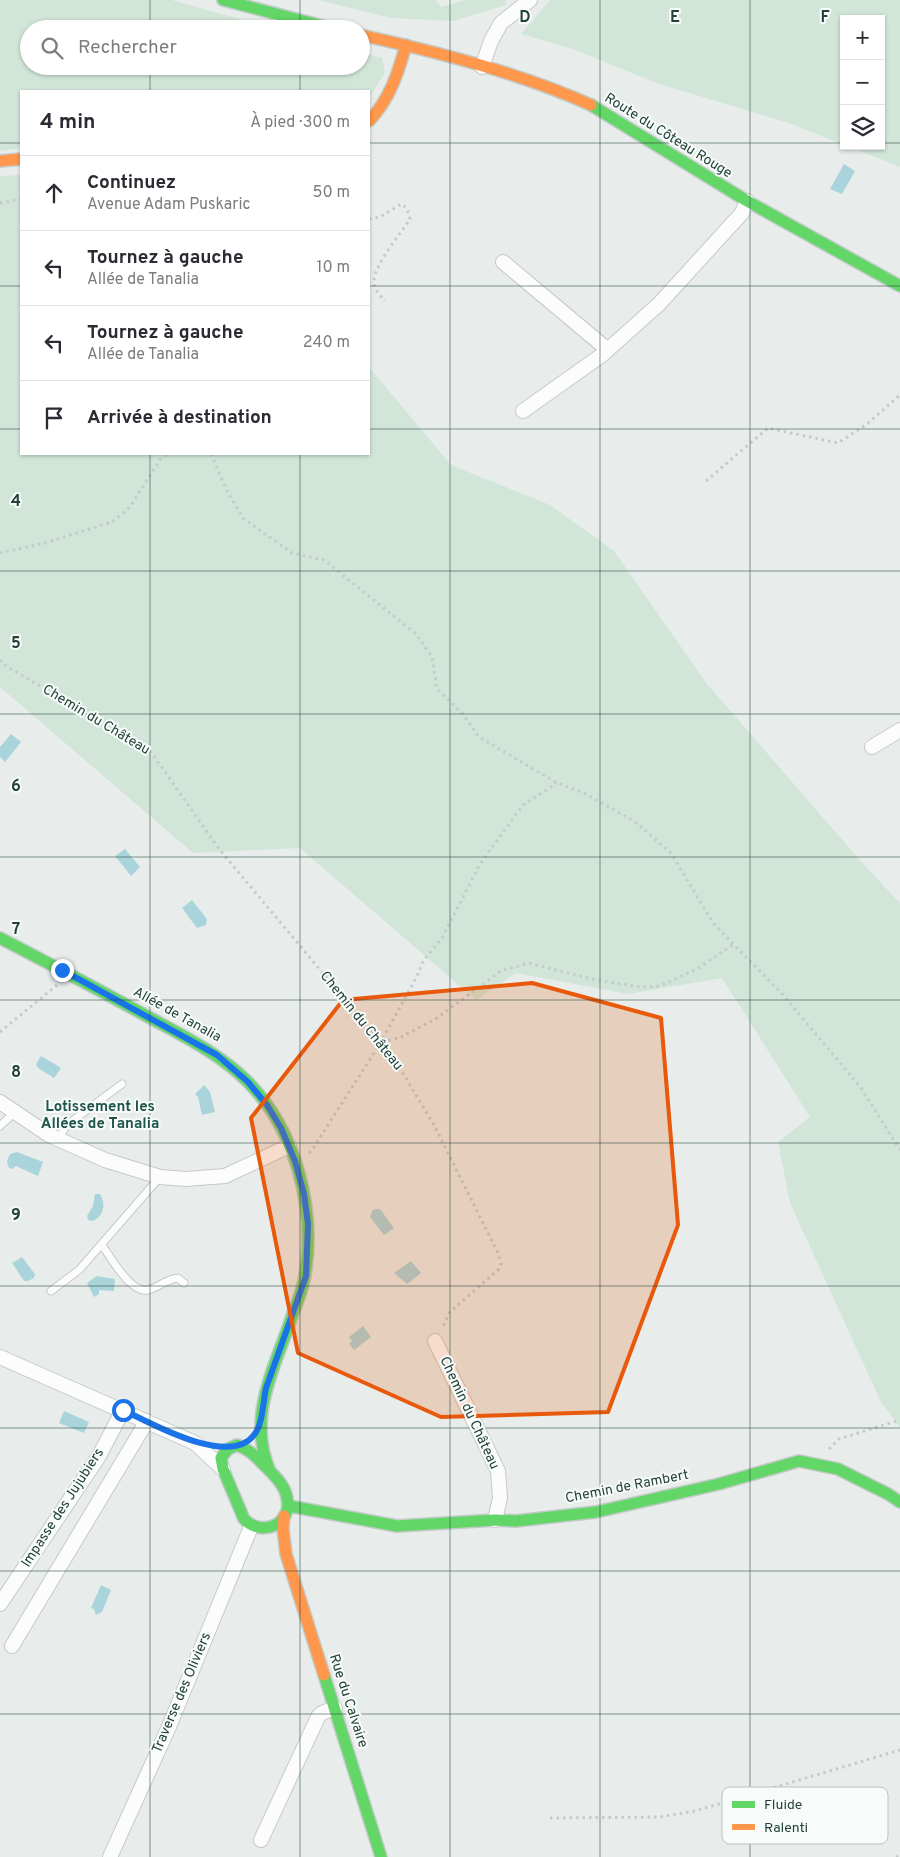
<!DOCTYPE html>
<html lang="fr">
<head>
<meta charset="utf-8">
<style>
  :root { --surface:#fff; --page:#f2f2f3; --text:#2b2b33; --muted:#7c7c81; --line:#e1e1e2 }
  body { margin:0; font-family:Overpass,sans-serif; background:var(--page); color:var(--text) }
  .controls { position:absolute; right:15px; top:15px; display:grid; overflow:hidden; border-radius:0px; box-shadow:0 1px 4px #0004 }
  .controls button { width:45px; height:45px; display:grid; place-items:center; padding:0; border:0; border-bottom:1px solid var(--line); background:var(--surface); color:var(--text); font:25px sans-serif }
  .stop { position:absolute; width:15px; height:15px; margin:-11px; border:4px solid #1a73e8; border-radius:50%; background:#fff }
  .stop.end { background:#1a73e8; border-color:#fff; box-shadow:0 1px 5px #0008 }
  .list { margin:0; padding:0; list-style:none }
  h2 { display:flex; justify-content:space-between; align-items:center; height:65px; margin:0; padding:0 20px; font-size:21px }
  h2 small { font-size:16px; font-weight:400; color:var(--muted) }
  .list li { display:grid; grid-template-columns:32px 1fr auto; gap:15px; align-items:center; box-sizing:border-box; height:75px; padding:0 20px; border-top:1px solid var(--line) }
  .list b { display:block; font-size:19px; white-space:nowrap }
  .list p { margin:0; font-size:16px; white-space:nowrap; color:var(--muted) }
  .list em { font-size:16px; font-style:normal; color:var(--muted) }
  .icon { flex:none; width:28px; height:28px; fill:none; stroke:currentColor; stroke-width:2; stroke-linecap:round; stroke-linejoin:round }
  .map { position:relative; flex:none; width:900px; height:1857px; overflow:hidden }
  .search { position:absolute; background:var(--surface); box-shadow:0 1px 4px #0004; left:20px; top:20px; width:350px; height:55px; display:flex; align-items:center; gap:12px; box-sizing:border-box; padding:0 18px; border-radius:28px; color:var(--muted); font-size:19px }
  .panel { position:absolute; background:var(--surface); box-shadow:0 1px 4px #0004; left:20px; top:90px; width:350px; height:365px; border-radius:0px }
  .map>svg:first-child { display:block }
  .green { fill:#d1e6d8 }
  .water { fill:#a9d4db }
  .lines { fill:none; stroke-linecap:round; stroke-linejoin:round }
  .lane-casing { stroke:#c5cac8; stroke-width:9 }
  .street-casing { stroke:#c5cac8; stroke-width:16 }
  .fast-casing { stroke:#c3cbc8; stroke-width:14 }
  .slow-casing { stroke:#c3cbc8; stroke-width:14 }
  .path { stroke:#c3ccca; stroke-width:3; stroke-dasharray:2.5 4; stroke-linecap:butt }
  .lane { stroke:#fcfcfc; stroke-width:7 }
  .street { stroke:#fcfcfc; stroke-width:14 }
  .fast { stroke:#63d668; stroke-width:11 }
  .slow { stroke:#ff974d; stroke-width:11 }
  .route { stroke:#1a73e8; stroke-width:6 }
  .marked { fill:#e8590c; fill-opacity:0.2; stroke:#e8590c; stroke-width:4; stroke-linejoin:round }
  .grid { fill:none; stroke:#24423a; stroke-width:1; stroke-opacity:0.55 }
  .labels { text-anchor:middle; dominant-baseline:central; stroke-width:4; stroke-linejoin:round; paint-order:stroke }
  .street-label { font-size:14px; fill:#24423a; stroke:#f7fbf9 }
  .neighbourhood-label { font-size:15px; font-weight:bold; fill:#1f5548; stroke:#f7fbf9 }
  .key { fill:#f7fbf9; stroke:#b8c4c0; stroke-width:1 }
  .key-label { font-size:14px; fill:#24423a }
  .grid-label { font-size:16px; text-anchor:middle; font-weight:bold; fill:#24423a; stroke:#f7fbf9; stroke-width:4; stroke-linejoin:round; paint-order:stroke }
</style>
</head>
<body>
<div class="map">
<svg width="900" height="1857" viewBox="0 0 900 1857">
  <rect width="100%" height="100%" fill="#e8edeb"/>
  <path class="green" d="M0,0H172L275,29H29V66H361V53L382,58L385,73L369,97V91H21V148L0,151Z
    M318,0H436L441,7L465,0H506V5L453,21L391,18Z
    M550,0H900V167L848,146H881V19H844V145L789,123L656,83L573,49L521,34Z
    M21,175V454H369V367L451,465L550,505L614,551L707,684L866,867L900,903V1427L881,1402L790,1203L778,1142L810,1117L722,978L628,994L516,973L476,1000L300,848L193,853L0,687V176Z"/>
  <path class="water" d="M844,164L855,171L842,194L830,189Z
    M11,734L21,742L5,762L0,757V747Z
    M125,849L140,867L131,876L115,856Z
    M192,900L207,919L206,925L197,928L182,908Z
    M41,1056L61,1068L54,1078L38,1068L36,1064Z
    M204,1085L210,1092L215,1112L202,1115L198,1097L195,1094Z
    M17,1152L43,1162L38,1176L16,1166L12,1169L9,1168L7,1161L10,1154Z
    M95,1194H100C106,1204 104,1216 93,1221L88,1220L87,1216L93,1206Z
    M375,1209H380L394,1228L384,1235L370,1217L372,1211Z
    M22,1257L35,1274L34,1278L28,1281H24L12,1263Z
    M411,1261L421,1273L407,1284L394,1273Z
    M97,1276L115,1279L114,1291L99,1290V1294L94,1297L87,1283Z
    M363,1326L371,1337L354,1350L349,1344L352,1341L349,1337Z
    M64,1411L89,1422L84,1433L59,1423Z
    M101,1585L111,1590L102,1612L96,1615L94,1609L91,1608Z"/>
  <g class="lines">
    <defs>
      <path id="lane" d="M0,1126L15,1112
        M58,1138L68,1124L122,1084
        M102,1245C111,1258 131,1294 148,1290C159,1287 167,1279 178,1278L184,1283
        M51,1291L79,1270L160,1177"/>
      <path id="street" d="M482,67L491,41L501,23L530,0
        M503,262L608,350
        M523,411L602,355L659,304L742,213L747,201
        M872,747L900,730
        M0,1102L49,1135L105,1160L160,1177L186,1179L225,1176L289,1146
        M435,1341L498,1471L500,1498L495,1520
        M0,1357L195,1443L223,1469
        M0,1604L99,1456L123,1410
        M12,1646L147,1421
        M261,1840L318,1717L322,1713L335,1708
        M110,1857L168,1729L251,1527"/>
      <path id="fast" d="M223,0L334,29
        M591,105L747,201L900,286
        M0,938C52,965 103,992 154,1020C187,1038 221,1055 248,1082C296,1131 316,1208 305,1275C303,1291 295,1307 290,1322C273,1371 247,1419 270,1471
        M237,1445C249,1449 256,1457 265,1466C274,1475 285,1485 287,1498C293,1524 262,1538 244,1519L223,1469L221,1458L228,1449Z
        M289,1506L397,1526L495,1520L516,1521L596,1512L719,1484L799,1461L838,1469L888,1494L900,1502
        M324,1675L381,1857"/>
      <path id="slow" d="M361,35C437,52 520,73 591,105
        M369,121C390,99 398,73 406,45
        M0,161L21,159
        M284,1516L283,1529L286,1554L324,1675"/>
    </defs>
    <use href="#lane" class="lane-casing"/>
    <use href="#street" class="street-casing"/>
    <use href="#fast" class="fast-casing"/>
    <use href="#slow" class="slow-casing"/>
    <path class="path" d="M0,203L21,199
      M369,219L380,217L401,204L407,208L410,219C401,233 374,266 374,280C373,289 380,295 385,301
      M211,454L227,491L244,519L292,553L324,560L416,634L432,657L437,689L463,714L479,737L557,783L582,792L634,821L671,853L713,923L784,996L861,1088L900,1150
      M706,481L768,428L838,443L867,424L900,395
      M0,553L41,544L112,522L130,507L161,458L167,454
      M0,660L3,664L151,752L219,849L393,1057L434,1125L498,1253L501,1264L499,1269L450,1312L442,1328
      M0,1032L57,985
      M382,1042L401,1037L437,1018L501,971L529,963L596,980L641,987L660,986L697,969L734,944
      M309,1153L312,1150L381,1042L417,976L423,961L442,938L480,864L523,805L557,783
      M829,1449L839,1439L900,1420
      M550,1818L660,1817L695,1811L900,1750
      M896,1857L900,1856"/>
    <use href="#lane" class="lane"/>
    <use href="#street" class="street"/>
    <use href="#fast" class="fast"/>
    <use href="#slow" class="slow"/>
  </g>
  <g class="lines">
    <path class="route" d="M62,970L217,1055L248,1082L267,1105L281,1128L295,1161L304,1194L308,1224L306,1276L266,1388C263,1402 263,1424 254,1435C229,1468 151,1423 123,1410"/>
  </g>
  <path class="marked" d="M532,983L661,1018L678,1225L608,1412L441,1417L298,1353L251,1118L343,1000Z"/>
  <path class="grid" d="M150,0V29M300,0V29M450,0V1857M600,0V1857M750,0V1857M150,66V91M300,66V91M0,143H21M369,143H844M881,143H900M0,286H21M369,286H900M0,429H21M369,429H900M150,454V1857M300,454V1857M0,571H900M0,714H900M0,857H900M0,1000H900M0,1143H900M0,1286H900M0,1428H900M0,1571H900M0,1714H900"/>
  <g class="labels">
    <g class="street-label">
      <text transform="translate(668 136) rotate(32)">Route du Côteau Rouge</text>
      <text transform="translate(96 720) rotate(31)">Chemin du Château</text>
      <text transform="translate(177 1015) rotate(29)">Allée de Tanalia</text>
      <text transform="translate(361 1021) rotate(51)">Chemin du Château</text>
      <text transform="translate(469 1413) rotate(65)">Chemin du Château</text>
      <text transform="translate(627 1487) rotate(-11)">Chemin de Rambert</text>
      <text transform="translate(63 1508) rotate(-57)">Impasse des Jujubiers</text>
      <text transform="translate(182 1693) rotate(-67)">Traverse des Oliviers</text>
      <text transform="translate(348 1701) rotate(72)">Rue du Calvaire</text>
    </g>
    <g class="neighbourhood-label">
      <text x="100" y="1107">Lotissement les<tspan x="100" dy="17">Allées de Tanalia</tspan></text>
    </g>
  </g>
  <rect x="722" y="1787" width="166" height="57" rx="8" class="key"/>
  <rect x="732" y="1801" width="23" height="7" fill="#63d668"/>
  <rect x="732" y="1824" width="23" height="6" fill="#ff974d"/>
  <g class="key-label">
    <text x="764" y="1809">Fluide</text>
    <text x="764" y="1832">Ralenti</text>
  </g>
  <g class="grid-label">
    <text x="525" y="22">D</text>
    <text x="675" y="22">E</text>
    <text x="825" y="22">F</text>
    <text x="16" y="506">4</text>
    <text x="16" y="648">5</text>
    <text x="16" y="791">6</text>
    <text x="16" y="934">7</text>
    <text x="16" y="1077">8</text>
    <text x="16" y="1220">9</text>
  </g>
</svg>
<div class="controls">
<button>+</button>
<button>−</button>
<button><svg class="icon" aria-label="layers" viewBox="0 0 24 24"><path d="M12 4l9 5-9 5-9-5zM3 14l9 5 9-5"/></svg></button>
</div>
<div class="stop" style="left:123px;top:1410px"></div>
<div class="stop end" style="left:62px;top:970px"></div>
<div class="search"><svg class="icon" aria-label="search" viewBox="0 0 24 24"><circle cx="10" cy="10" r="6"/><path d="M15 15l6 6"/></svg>Rechercher</div>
<section class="panel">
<h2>4 min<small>À pied · 300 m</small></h2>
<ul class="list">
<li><svg class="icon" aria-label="ahead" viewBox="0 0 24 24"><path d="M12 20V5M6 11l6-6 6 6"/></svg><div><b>Continuez</b><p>Avenue Adam Puskaric</p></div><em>50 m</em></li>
<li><svg class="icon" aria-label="left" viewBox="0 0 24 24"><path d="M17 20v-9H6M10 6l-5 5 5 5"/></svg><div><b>Tournez à gauche</b><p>Allée de Tanalia</p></div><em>10 m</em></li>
<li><svg class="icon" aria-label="left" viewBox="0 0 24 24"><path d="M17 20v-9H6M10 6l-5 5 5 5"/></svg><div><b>Tournez à gauche</b><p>Allée de Tanalia</p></div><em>240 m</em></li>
<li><svg class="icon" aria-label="arrive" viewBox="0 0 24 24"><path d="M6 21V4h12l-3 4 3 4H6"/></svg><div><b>Arrivée à destination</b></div></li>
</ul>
</section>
</div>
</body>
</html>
